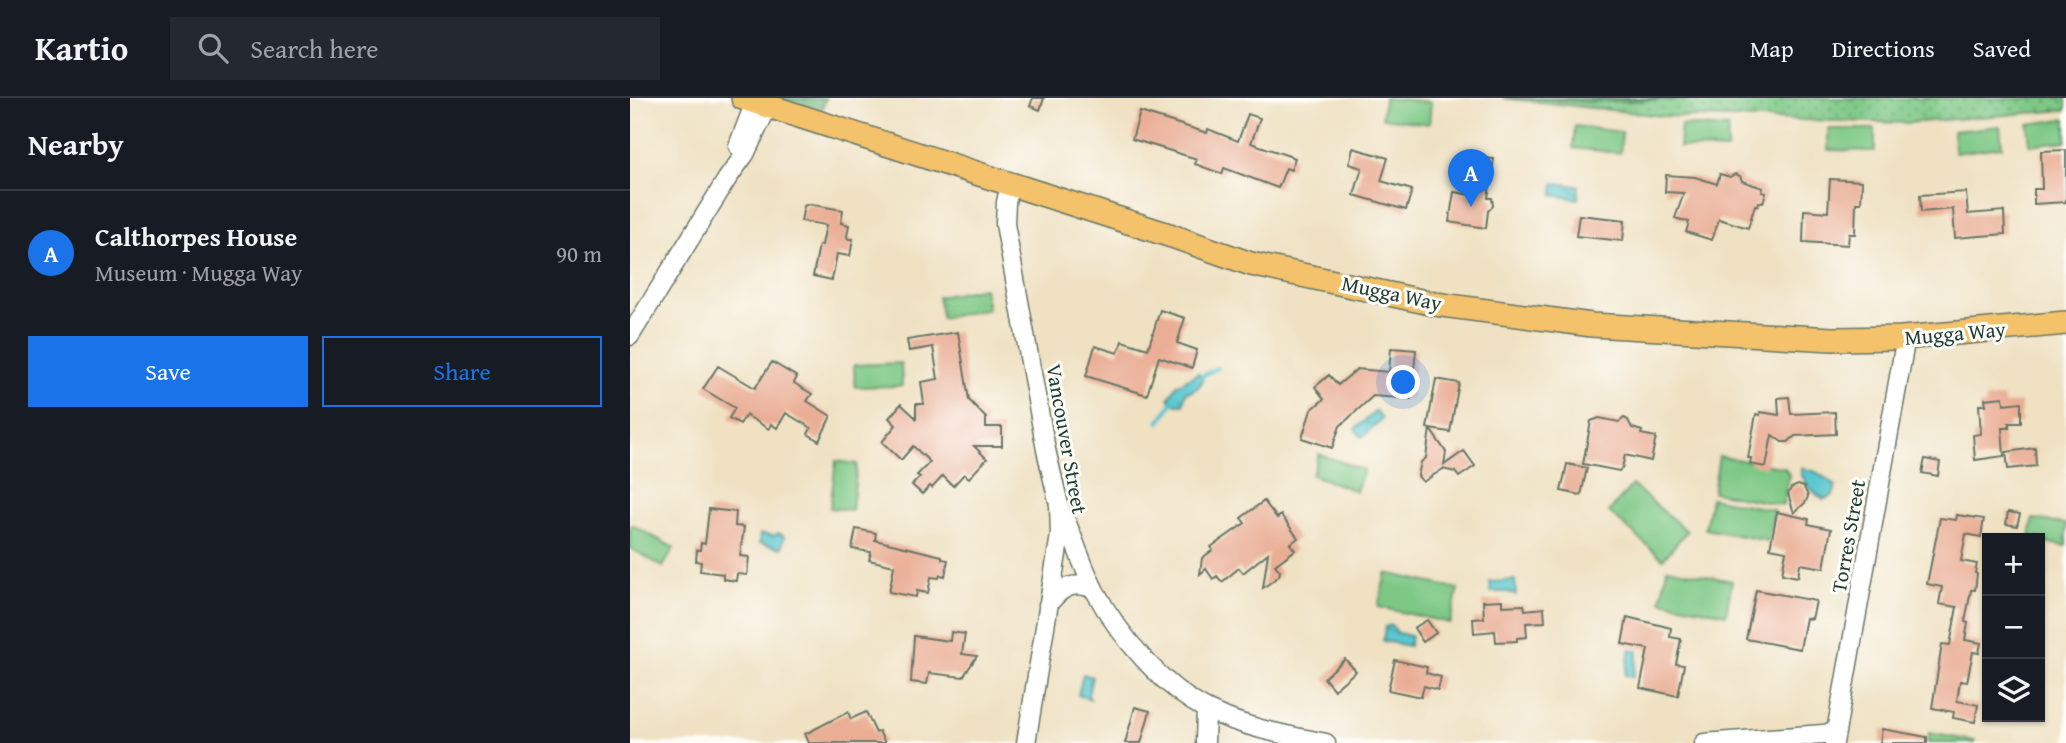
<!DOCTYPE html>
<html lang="en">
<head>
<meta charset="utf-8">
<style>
  :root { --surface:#171b24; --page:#242831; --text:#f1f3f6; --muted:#9ea1a6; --line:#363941; --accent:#1a73e8 }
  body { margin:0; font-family:"Gentium Book Plus",serif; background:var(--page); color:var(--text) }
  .controls { position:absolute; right:21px; bottom:21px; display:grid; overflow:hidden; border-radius:0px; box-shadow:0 2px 5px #0004 }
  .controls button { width:63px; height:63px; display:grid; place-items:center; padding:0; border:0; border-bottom:2px solid var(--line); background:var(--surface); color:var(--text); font:35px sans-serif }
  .you { position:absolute; left:774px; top:285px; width:24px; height:24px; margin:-18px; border:5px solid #fff; border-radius:50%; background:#1a73e8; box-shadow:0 0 0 10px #1a73e833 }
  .badge { display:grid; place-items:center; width:46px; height:46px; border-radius:50%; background:var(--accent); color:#fff; font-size:23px; font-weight:700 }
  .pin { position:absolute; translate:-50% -58px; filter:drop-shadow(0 2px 4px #0008) }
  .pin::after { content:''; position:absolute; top:37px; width:24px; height:21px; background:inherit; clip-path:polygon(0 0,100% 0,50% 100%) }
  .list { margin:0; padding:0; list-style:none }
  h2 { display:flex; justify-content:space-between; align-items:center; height:91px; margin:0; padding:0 28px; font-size:30px }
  h2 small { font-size:23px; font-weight:400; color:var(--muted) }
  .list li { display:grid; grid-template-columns:46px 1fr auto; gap:21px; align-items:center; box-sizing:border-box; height:126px; padding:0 28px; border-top:2px solid var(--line) }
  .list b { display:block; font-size:26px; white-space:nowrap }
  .list p { margin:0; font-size:23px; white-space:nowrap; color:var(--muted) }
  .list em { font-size:23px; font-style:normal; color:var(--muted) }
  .actions { display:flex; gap:14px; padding:21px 28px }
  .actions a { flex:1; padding:16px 0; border:2px solid var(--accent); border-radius:0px; text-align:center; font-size:24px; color:var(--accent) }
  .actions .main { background:var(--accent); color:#fff }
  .icon { flex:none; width:38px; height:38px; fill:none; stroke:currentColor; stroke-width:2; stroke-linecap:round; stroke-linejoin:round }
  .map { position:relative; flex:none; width:1436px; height:645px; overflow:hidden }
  header { display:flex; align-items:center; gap:42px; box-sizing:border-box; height:98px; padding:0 35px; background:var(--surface); border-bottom:2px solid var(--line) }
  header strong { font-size:33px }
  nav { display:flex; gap:38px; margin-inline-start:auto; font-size:24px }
  .search { width:490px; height:63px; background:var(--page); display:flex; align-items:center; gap:18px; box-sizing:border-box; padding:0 24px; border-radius:0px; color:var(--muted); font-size:26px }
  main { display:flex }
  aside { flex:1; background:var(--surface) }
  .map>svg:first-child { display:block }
  .green { fill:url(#green-dots); stroke:#4e825c; stroke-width:2 }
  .forest { fill:url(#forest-firs); stroke:#427453; stroke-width:2 }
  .pitch { fill:#7dc885; stroke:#4e825c; stroke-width:2 }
  .water { fill:url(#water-ripples); stroke:#3c8282; stroke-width:2 }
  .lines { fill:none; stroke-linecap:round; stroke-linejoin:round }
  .stream { stroke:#5ac7cf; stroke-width:4.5 }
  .building { fill:#eaae95 }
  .minor-casing { stroke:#687666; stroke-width:21 }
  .major-casing { stroke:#687666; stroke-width:26 }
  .minor { stroke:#fff; stroke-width:18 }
  .major { stroke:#f3c26a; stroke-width:23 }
  .labels { text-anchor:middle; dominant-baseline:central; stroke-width:6; stroke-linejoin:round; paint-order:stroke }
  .street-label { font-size:21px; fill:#1f3d34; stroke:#fdfcf7 }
</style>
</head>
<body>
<header>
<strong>Kartio</strong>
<div class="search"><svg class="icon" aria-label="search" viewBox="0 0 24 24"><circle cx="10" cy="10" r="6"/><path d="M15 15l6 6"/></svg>Search here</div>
<nav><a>Map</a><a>Directions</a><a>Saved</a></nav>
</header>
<main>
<aside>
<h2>Nearby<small></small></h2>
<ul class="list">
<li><span class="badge">A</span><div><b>Calthorpes House</b><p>Museum · Mugga Way</p></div><em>90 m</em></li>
</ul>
<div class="actions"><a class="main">Save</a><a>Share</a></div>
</aside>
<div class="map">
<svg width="1436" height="645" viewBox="0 0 1436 645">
  <defs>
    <pattern id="green-dots" width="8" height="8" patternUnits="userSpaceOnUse" patternTransform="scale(1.75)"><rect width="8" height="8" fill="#7dc885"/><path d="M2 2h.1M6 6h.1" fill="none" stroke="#66a46e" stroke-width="1.8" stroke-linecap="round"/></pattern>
    <pattern id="forest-firs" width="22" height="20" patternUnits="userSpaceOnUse" patternTransform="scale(1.75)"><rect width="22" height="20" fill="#66ac72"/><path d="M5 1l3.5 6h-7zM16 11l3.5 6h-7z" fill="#538d5e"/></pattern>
    <pattern id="water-ripples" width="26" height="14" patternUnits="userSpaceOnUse" patternTransform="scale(1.75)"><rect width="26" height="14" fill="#5ac7cf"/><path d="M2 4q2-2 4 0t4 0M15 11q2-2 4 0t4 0" fill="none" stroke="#4aa3a9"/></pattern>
  </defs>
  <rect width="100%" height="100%" fill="#fdfcf7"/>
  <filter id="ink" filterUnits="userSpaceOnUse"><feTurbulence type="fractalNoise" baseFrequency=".0143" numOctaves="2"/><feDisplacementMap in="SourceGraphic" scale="14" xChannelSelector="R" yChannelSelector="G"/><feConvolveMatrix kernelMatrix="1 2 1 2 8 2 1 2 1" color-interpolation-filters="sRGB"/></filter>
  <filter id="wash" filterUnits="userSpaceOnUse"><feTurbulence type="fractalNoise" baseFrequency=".00686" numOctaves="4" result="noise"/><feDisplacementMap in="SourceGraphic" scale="28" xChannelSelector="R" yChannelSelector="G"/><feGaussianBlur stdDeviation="1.57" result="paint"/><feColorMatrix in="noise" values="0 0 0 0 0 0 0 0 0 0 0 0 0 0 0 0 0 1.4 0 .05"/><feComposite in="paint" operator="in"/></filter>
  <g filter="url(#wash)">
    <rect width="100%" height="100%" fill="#efe1c2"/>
    <path class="green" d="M873,0H1436V12L1277,25L1033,18Z"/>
    <path class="forest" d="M142,0H196L190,16Z
      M896,0H1104L954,4Z"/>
    <path class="pitch" d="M754,0L801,4L799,26L752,20Z
      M1436,21V43L1400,47L1398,26Z
      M1051,27L1098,30L1097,52L1049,49Z
      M945,28L992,34L990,55L943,50Z
      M1370,28L1372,49L1325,55L1323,33Z
      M1198,31H1245V53L1198,52Z
      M354,190L358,211L312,220L308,199Z
      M271,265L272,288L225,289L224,267Z
      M689,356L734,372L726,393L682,377Z
      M1089,358L1155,370L1159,377L1153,407L1083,394Z
      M206,363L227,366L222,412L200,410Z
      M1002,387L1057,433L1033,461L979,414Z
      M1081,400L1144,412L1138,443L1075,431Z
      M1403,421L1436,426V448L1410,444V440H1400Z
      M2,427L44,450L33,469L0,450V431Z
      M1037,470L1102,483L1096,516L1031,503Z
      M756,475L828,491L820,525L748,509Z
      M1299,635L1345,643V645H1298Z"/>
    <path class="water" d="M924,85L949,88L948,101L923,97Z
      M568,275L573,280C571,289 564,293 556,294L553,306H543L539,300L547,287Z
      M746,313L752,321L732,339L725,331Z
      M1172,370L1186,374L1206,388L1203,397L1193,402L1179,389L1172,378Z
      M148,435L154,438L152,450L129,445L130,436L145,438Z
      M885,482L886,497L878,494H861L860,484Z
      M761,527L768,535L781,538L779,548L753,543L755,529Z
      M1000,551L1008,553L1003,579L995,577Z
      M453,576L462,579L458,597L460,601L448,597Z"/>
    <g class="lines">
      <path class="stream" d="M572,278L587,270
        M529,324L542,305"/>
    </g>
    <g id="blocks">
      <path class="building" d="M403,0H414L410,12L400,8Z
        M510,14L577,35L578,31L608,43L618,16L630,20L621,45L665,60L661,72L656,70L648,90L594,70L592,76L565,66L567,61L502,41Z
        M723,50L758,60L751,83L782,92L776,112L724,97L732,70L719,66Z
        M1436,52V104L1404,106V91H1412L1411,53Z
        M852,60L864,61L858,100H862L863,108L858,113L856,130L819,124L824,94L842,97L844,84L847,85Z
        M1090,76L1100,79L1105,76L1110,78L1112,83L1133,90L1132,94L1136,95L1133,105L1129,104L1128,108L1125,107L1118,130L1089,121L1082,142L1056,134L1059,124L1045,120L1054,95L1035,94L1036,77L1065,79L1087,86Z
        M1200,81L1232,83L1231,105H1226L1225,136H1219L1218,147L1173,144L1174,112L1198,114Z
        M1336,94L1338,116L1374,113L1375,136L1325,140L1323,111L1291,114L1290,97Z
        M178,106L213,112L211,125L219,127L217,138L218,141H223L220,158L207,156L202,182L183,178L189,147H192L196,127L171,123L174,108Z
        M949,117L995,122L993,143L946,138Z
        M530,212L555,220L547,245L567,252L562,270L529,259L517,297L456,278L465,248L488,255L492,243L518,251Z
        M328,234L339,302L356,320V329H372V348H344L357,361L339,380L334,376L323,388L313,378L302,390L300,388L292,396L282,387L290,379L287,377L300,364L283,348L271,362L252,344L266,327L259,320L271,306L286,320V306H294L291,284L308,281L303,249L279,253L277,242Z
        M761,250L786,252L781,301L743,298L710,328L702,350L672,340L681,312L694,301L685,289L699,277L708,287L727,271L759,274Z
        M142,264L167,279L164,285L182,296L177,303L201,318L189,343L178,336L181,330L156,315L147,330L141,326L139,331L116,317L110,326L99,320L105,310L73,291L88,268L125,290Z
        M806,281L829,285L820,334L800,331L816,354L814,367L834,353L845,368L829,379L825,374L813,371L793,384L788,378L791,364L796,360L800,331L797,330Z
        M1159,299L1161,316L1205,314L1206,336L1165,338L1158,344H1152L1142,337L1136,369L1120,366L1121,360H1118L1126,316L1130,317V314L1149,317L1148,300Z
        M1373,299L1374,306L1391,304V325H1379V330H1372L1374,358L1345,362L1343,337L1351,336L1349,307H1356L1355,301Z
        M969,320L989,324L994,320L998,322L1002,330L1012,333L1011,336L1026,339L1021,363L995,357L992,370L989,373L953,366L961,323Z
        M1405,350L1406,368L1378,371L1376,354Z
        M1295,361L1310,364L1308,378L1292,375Z
        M937,366L957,370L951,397L931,393Z
        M1168,387L1174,389L1178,398L1176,404L1164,415L1158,396L1161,390Z
        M634,403L647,420L651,417L668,440L660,446L665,452L645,467L650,473L649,478L633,490L638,455L613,475L609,470L592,484L587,478L583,481L576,471L570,476L572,460L583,452L581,449L615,425L611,420Z
        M79,411L106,414L105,428L114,429L110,458L119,459L117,477L107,476L106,483L93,481V476L70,473L71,464L66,463L67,452H70L71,445L75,446Z
        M1147,414L1179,421L1178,426L1201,431L1194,470L1170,466L1168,479L1152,476L1156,453L1140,450Z
        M1378,414L1390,416L1387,428L1376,426Z
        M1327,417L1354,421L1351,439L1336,436L1331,463L1347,466L1345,475L1347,476L1345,492H1341L1335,524L1338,525L1335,542L1351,545L1349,555L1343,554L1337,584L1330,583L1327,603L1348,607L1345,624L1323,620L1324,614L1302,610L1312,546L1320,547L1327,509L1309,506L1312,489L1297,486L1310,420L1326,422Z
        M226,431L246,435L245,442L312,458V461L318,462L315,478L310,477L309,480L301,479L298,495L287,493L286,499L259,494L264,468L239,462L241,454L222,451Z
        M1126,492L1186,503L1182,521L1176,520L1170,551L1116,541Z
        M872,502V508L894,507L895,512L914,510L915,524L896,525L897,539L887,540V543L866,544L865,533L844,535L843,521L854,520L853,503Z
        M997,519L1041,530L1040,539L1051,541L1046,566L1054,567L1048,598L1010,590L1018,551L992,546Z
        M797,522L806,535L793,544L784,530Z
        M321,534L335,536L332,556L347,558L333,579L299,575L297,586L281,584L284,538L320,543Z
        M715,561L726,573L704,592L694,580Z
        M765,562L797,569L796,575L811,579L808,592L794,588L791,599L758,592Z
        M505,609L520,613L511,645H495Z
        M218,614L221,621L236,614L246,635L249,633L255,645H179L175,636Z
        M1252,631L1297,639V645H1250Z"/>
    </g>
  </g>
  <g filter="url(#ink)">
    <use href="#blocks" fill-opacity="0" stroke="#687666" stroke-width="2"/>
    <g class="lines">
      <defs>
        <path id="minor" d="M108,48L125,4
          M380,87L376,104L375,126L416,352L429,407L430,437L425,468L396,645
          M0,238L97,81L115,56L138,8
          M432,414C444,440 452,468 465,493C488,536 533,590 578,612C615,630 656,637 696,645
          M418,507C430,490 444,482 464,491
          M575,645L576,611
          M1074,645L1206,635
          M1204,645L1276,239"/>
        <path id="major" d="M113,0L542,138L621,166L805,206L962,227L1202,241L1272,240L1436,225"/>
      </defs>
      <use href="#minor" class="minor-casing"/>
      <use href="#major" class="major-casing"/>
      <use href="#minor" class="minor"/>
      <use href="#major" class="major"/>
    </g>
  </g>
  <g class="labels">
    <g class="street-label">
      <text transform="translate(762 195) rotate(12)">Mugga Way</text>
      <text transform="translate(1325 235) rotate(-5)">Mugga Way</text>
      <text transform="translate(437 341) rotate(80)">Vancouver Street</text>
      <text transform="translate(1218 438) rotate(-80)">Torres Street</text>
    </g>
  </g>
</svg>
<div class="controls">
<button>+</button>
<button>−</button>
<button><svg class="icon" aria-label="layers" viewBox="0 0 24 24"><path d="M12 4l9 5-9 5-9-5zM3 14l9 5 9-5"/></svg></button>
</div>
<div class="you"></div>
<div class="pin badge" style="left:841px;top:109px">A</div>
</div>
</main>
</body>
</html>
